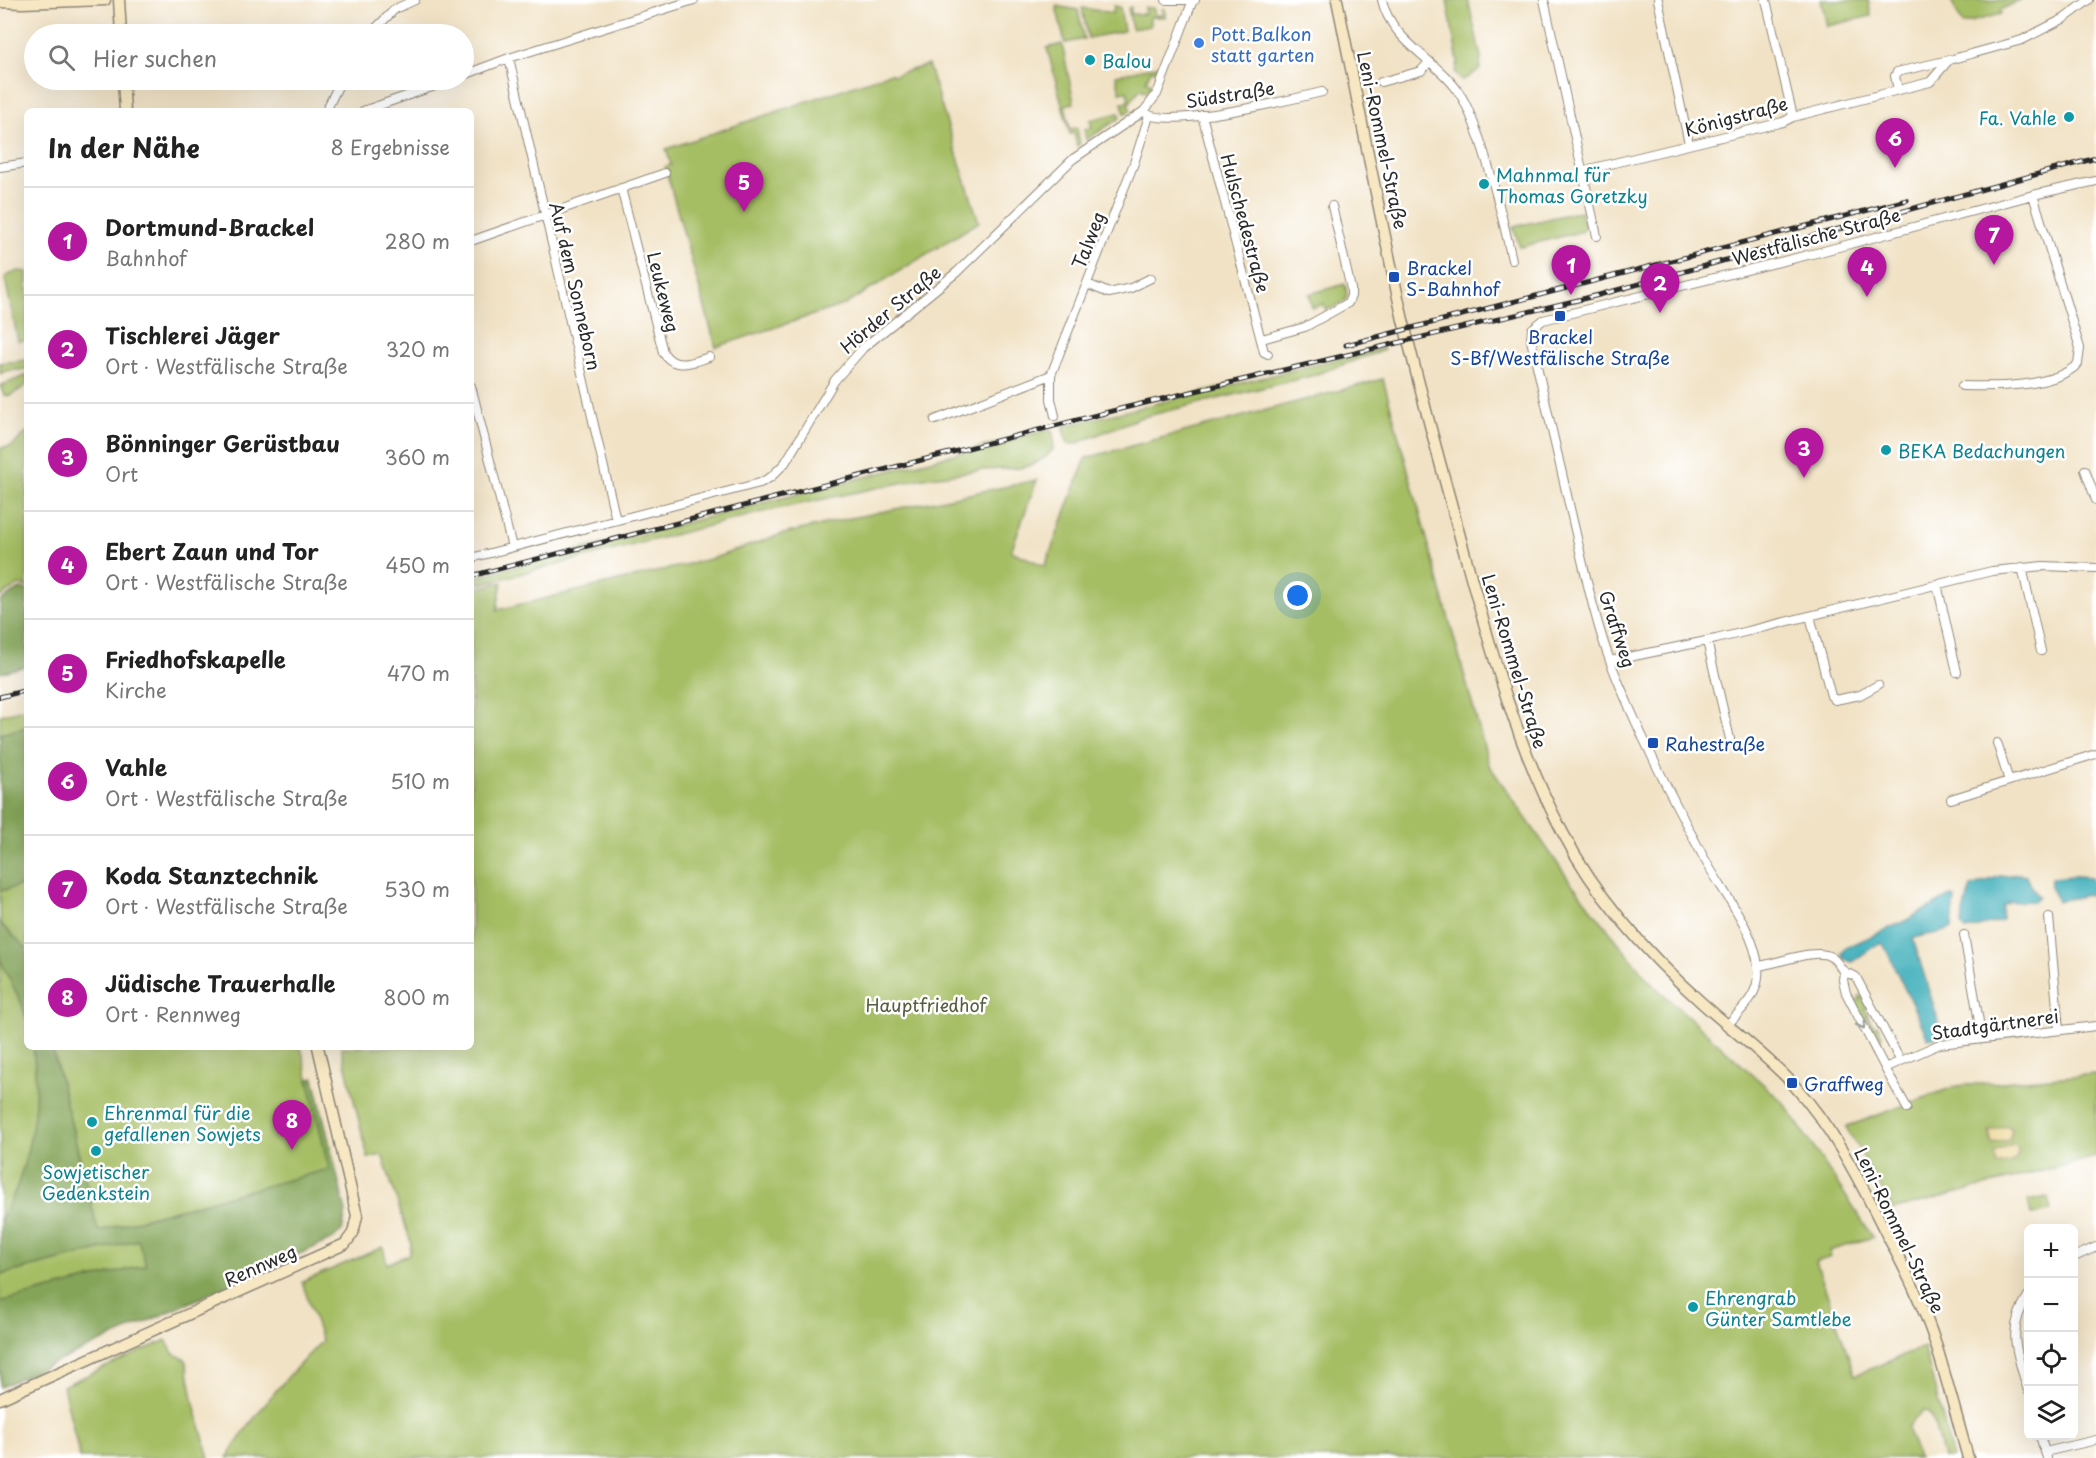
<!DOCTYPE html>
<html lang="de">
<head>
<meta charset="utf-8">
<style>
  :root { --surface:#fff; --page:#f6f6f6; --text:#222; --muted:#767676; --line:#e0e0e0; --accent:#b5179e }
  body { margin:0; font-family:"Playpen Sans",sans-serif; background:var(--page); color:var(--text) }
  .controls { position:absolute; right:18px; bottom:18px; display:grid; overflow:hidden; border-radius:9px; box-shadow:0 6px 24px #0002 }
  .controls button { width:54px; height:54px; display:grid; place-items:center; padding:0; border:0; border-bottom:2px solid var(--line); background:var(--surface); color:var(--text); font:30px sans-serif }
  .you { position:absolute; left:1298px; top:596px; width:21px; height:21px; margin:-15px; border:4px solid #fff; border-radius:50%; background:#1a73e8; box-shadow:0 0 0 9px #1a73e833 }
  .badge { display:grid; place-items:center; width:39px; height:39px; border-radius:50%; background:var(--accent); color:#fff; font-size:20px; font-weight:700 }
  .pin { position:absolute; translate:-50% -50px; filter:drop-shadow(0 2px 3px #0008) }
  .pin::after { content:''; position:absolute; top:32px; width:21px; height:18px; background:inherit; clip-path:polygon(0 0,100% 0,50% 100%) }
  .list { margin:0; padding:0; list-style:none }
  h2 { display:flex; justify-content:space-between; align-items:center; height:78px; margin:0; padding:0 24px; font-size:26px }
  h2 small { font-size:20px; font-weight:400; color:var(--muted) }
  .list li { display:grid; grid-template-columns:39px 1fr auto; gap:18px; align-items:center; box-sizing:border-box; height:108px; padding:0 24px; border-top:2px solid var(--line) }
  .list b { display:block; font-size:22px; white-space:nowrap }
  .list p { margin:0; font-size:20px; white-space:nowrap; color:var(--muted) }
  .list em { font-size:20px; font-style:normal; color:var(--muted) }
  .icon { flex:none; width:33px; height:33px; fill:none; stroke:currentColor; stroke-width:2; stroke-linecap:round; stroke-linejoin:round }
  .map { position:relative; flex:none; width:2096px; height:1458px; overflow:hidden }
  .search { position:absolute; background:var(--surface); box-shadow:0 6px 24px #0002; left:24px; top:24px; width:450px; height:66px; display:flex; align-items:center; gap:15px; box-sizing:border-box; padding:0 21px; border-radius:33px; color:var(--muted); font-size:22px }
  .panel { position:absolute; background:var(--surface); box-shadow:0 6px 24px #0002; left:24px; top:108px; width:450px; height:942px; border-radius:9px }
  .map>svg:first-child { display:block }
  .green { fill:#a5bd63; stroke:#687447; stroke-width:1.5 }
  .forest { fill:#84a459; stroke:#586842; stroke-width:1.5 }
  .sand { fill:#eeda9e; stroke:#8c8264; stroke-width:1.5 }
  .water { fill:#3eaeb9; stroke:#346c72; stroke-width:1.5 }
  .lines { fill:none; stroke-linecap:round; stroke-linejoin:round }
  .street-casing { stroke:#8e8678; stroke-width:10 }
  .secondary-casing { stroke:#8e8678; stroke-width:13 }
  .street { stroke:#fff; stroke-width:8 }
  .secondary { stroke:#f7e8c3; stroke-width:10 }
  .rail-casing { stroke:#2b2b2b; stroke-width:5 }
  .rail { stroke:#fff; stroke-width:3; stroke-dasharray:9; stroke-linecap:butt }
  .oneway { stroke:#a0a0a0 }
  .shop-dot { fill:#3f7fe0; stroke:#fff; stroke-width:2 }
  .culture-dot { fill:#0f9aa8; stroke:#fff; stroke-width:2 }
  .transit-dot { fill:#1a4fb4; stroke:#fff; stroke-width:2 }
  .labels { text-anchor:middle; dominant-baseline:central; stroke-width:5; stroke-linejoin:round; paint-order:stroke }
  .shop-label { font-size:18px; fill:#366cbe; stroke:#fff; text-anchor:start }
  .culture-label { font-size:18px; fill:#0d838f; stroke:#fff; text-anchor:start }
  .street-label { font-size:18px; fill:#2b2b2b; stroke:#fff }
  .transit-label { font-size:18px; fill:#164399; stroke:#fff; text-anchor:start }
  .park-label { font-size:18px; fill:#565e3f; stroke:#fff }
</style>
</head>
<body>
<div class="map">
<svg width="2096" height="1458" viewBox="0 0 2096 1458">
  <rect width="100%" height="100%" fill="#fff"/>
  <filter id="ink" filterUnits="userSpaceOnUse"><feTurbulence type="fractalNoise" baseFrequency=".0167" numOctaves="2"/><feDisplacementMap in="SourceGraphic" scale="12" xChannelSelector="R" yChannelSelector="G"/><feConvolveMatrix kernelMatrix="1 2 1 2 8 2 1 2 1" color-interpolation-filters="sRGB"/></filter>
  <filter id="wash" filterUnits="userSpaceOnUse"><feTurbulence type="fractalNoise" baseFrequency=".008" numOctaves="4" result="noise"/><feDisplacementMap in="SourceGraphic" scale="24" xChannelSelector="R" yChannelSelector="G"/><feGaussianBlur stdDeviation="1.35" result="paint"/><feColorMatrix in="noise" values="0 0 0 0 0 0 0 0 0 0 0 0 0 0 0 0 0 1.4 0 .05"/><feComposite in="paint" operator="in"/></filter>
  <g filter="url(#wash)">
    <rect width="100%" height="100%" fill="#f1e2c5"/>
    <path class="green" d="M1447,0H1468L1481,57L1480,69L1462,81L1455,73L1458,62Z
      M1821,0H1868L1871,16L1827,26Z
      M1951,0H2021L2000,10L2001,14L1962,24Z
      M1056,6L1078,10L1084,39L1065,43Z
      M1114,6L1120,7L1124,31L1088,38L1082,8L1113,13Z
      M1131,7V14H1145V8H1154L1155,15H1162V9H1165V17H1150V26L1132,29L1128,8Z
      M1062,44L1074,103L1065,105L1070,129L1077,128L1080,144L1077,146L1074,133L1070,134L1047,48Z
      M928,65L979,222L846,304L716,347L665,167L671,165L666,149L890,73L894,75Z
      M1160,65L1158,72L1151,70L1146,81L1152,84L1147,92L1140,89L1128,105L1131,110L1125,114L1122,103L1129,101L1127,91L1120,92L1116,75Z
      M1119,113L1120,118L1086,140L1084,129L1092,128L1090,120Z
      M1581,211L1585,226L1583,231L1520,247L1513,227Z
      M18,271L27,272V340L18,341L5,279L6,276Z
      M1345,284C1351,304 1342,302 1326,311L1324,304L1312,308L1309,294Z
      M1383,348L1384,350L1311,376L1139,418L1075,444H1068L1063,430L1064,426Z
      M27,360V369L5,371L0,374V363Z
      M27,375V385L10,396L4,395L0,386Z
      M1383,379L1489,765L1569,880L1648,980L1784,1103L1873,1237L1829,1251L1831,1257L1816,1262L1855,1375L1924,1347L1953,1458H1943L1934,1423L1928,1412L1923,1410L1907,1428L1918,1458H227C253,1415 286,1377 322,1341L302,1282L383,1247L387,1264L409,1254L411,1243L382,1155L368,1158L341,1047H471V590L502,582L497,610L714,558L779,535L846,519L1037,480L1011,551L1045,566L1086,458Z
      M1052,429L1054,441L1053,449L1046,457L1032,465L1020,468L982,470L924,478L767,511L480,584L479,581L474,577Z
      M27,432V587L19,585L0,597V448L12,446Z
      M27,708V727L0,734V715Z
      M27,884V949L0,923V891Z
      M0,960L22,1004L27,1021V1047H33C41,1108 30,1169 0,1222Z
      M1859,996H1862L1868,1007L1865,1009L1874,1027L1877,1025L1882,1035L1878,1048L1873,1038L1876,1036L1866,1017L1863,1018L1853,1000H1861Z
      M52,1047H301L329,1169L98,1231Z
      M2096,1074V1157L1893,1210L1846,1127L1956,1086Z
      M2048,1197L2051,1211L2031,1215L2028,1201Z
      M139,1240L146,1265L0,1302V1275Z
      M166,1340L173,1353L186,1360L194,1404L209,1458H80L63,1386Z"/>
    <path class="forest" d="M20,589L27,590V666L0,673V601Z
      M27,727V884L0,891V734Z
      M0,923L27,949V1021L22,1004L0,960Z
      M33,1047H52L98,1231L329,1169L308,1079L314,1078L346,1212L342,1231L333,1239L0,1387V1302L146,1265L138,1240L0,1275C0,1259 0,1241 0,1224C2,1214 13,1198 17,1187C33,1138 40,1099 33,1047Z"/>
    <path class="sand" d="M2008,1126L2012,1130L2009,1140L1992,1144L1989,1131Z
      M2014,1144L2019,1151L2014,1161L1997,1165L1994,1153Z"/>
    <path class="water" d="M2020,874L2026,875L2029,884L2039,897L2035,901L2010,902L2003,906L2002,921L1966,930L1962,926L1963,913L1971,887L2000,876Z
      M2074,876L2091,877L2096,889V933L2093,894L2058,901L2050,887L2051,878Z
      M1950,896L1955,898L1952,928C1940,935 1926,933 1913,939L1938,1020L1940,1035L1935,1038H1928L1884,945L1879,943L1852,962L1844,959L1842,953L1845,948L1905,921Z"/>
  </g>
  <g filter="url(#ink)">
    <g class="lines">
      <defs>
        <path id="street" d="M1166,0H1195
          M1382,0C1391,42 1438,60 1460,94C1469,108 1474,124 1480,140C1493,179 1503,219 1512,260
          M1544,0L1597,236
          M1658,0L1689,144
          M1766,0L1793,117
          M370,34L395,9L415,0
          M509,58L616,520
          M464,75L509,58L694,0
          M1381,82L1421,71L1429,62
          M1898,90L1895,76L1897,72L1949,60
          M326,111L341,80
          M363,111L452,80
          M1147,114C1171,128 1290,100 1322,92
          M1202,115L1262,344L1264,352L1268,354
          M0,167L27,163
          M1581,171L1783,122L1793,117L1930,82L1949,60L2022,40L2065,18L2089,0
          M621,188L663,352C674,371 693,362 709,357
          M471,241L665,173
          M1087,284L1109,293L1131,288L1151,278
          M1262,339L1305,327L1348,303L1351,296V289L1332,206
          M471,386L512,547
          M1962,386C1996,387 2052,388 2078,364L2080,348L2033,195
          M1055,416L1051,399V375L1134,163L1149,116
          M935,420L1051,375
          M2085,470L2096,500
          M471,558L760,483L771,477L785,463L835,380L863,348L957,272L1073,159L1144,111L1157,94L1193,0
          M2022,567L2041,651
          M1937,584L1957,672
          M1810,616L1831,696L1835,700L1860,695L1878,685
          M1707,641L1730,739
          M1610,661L1716,639L1992,571L2043,566L2096,568
          M1997,743L2009,781
          M1951,799L2096,754
          M2049,917L2059,1030
          M1964,935L1982,1039
          M1758,966C1777,964 1816,947 1831,957C1837,960 1839,966 1843,971C1847,974 1852,974 1856,977L1900,1060
          M1844,971L1843,980L1846,993L1885,1068L1940,1044L2096,1026
          M1728,1024C1744,1008 1761,992 1758,967C1755,930 1721,890 1704,858C1670,794 1636,728 1610,661C1595,620 1586,577 1576,534C1561,469 1546,405 1531,340L1532,329L1543,320L1820,252L2033,195L2096,181
          M1885,1068L1907,1108
          M2074,1257L2096,1247
          M2028,1296C2005,1332 2018,1354 2028,1391
          M2040,1436L2047,1458
          M2045,1452L2096,1440"/>
        <path id="secondary" d="M119,0L121,34
          M1337,0C1359,106 1379,214 1403,320C1420,391 1440,462 1459,533C1487,635 1513,739 1563,833C1597,898 1647,954 1702,1003C1732,1030 1765,1054 1793,1084C1832,1127 1858,1177 1884,1229C1904,1267 1924,1306 1937,1348C1948,1384 1958,1421 1968,1458
          M0,2L22,3L105,0
          M123,80L125,111
          M0,1399L345,1244L353,1233L357,1216L318,1047"/>
      </defs>
      <use href="#street" class="street-casing"/>
      <use href="#secondary" class="secondary-casing"/>
      <use href="#street" class="street"/>
      <use href="#secondary" class="secondary"/>
      <defs>
        <path id="rail" d="M1346,345L1907,200
          M471,576L1124,408L1599,295L2096,158
          M0,697L27,690"/>
      </defs>
      <use href="#rail" class="rail-casing"/>
      <use href="#rail" class="rail"/>
    </g>
    <defs><path id="oneway-chevron" d="M-2-3.5L2.5 0L-2 3.5" fill="none" stroke-width="1.6" stroke-linecap="round" stroke-linejoin="round" transform="scale(1.5)"/></defs>
    <use class="oneway" href="#oneway-chevron" transform="translate(1862 1025) rotate(63)"/>
  </g>
  <circle class="shop-dot" cx="1199" cy="43" r="6"/>
  <g class="culture-dot">
    <circle cx="1090" cy="60" r="6"/>
    <circle cx="2069" cy="117" r="6"/>
    <circle cx="1484" cy="184" r="6"/>
    <circle cx="1886" cy="450" r="6"/>
    <circle cx="92" cy="1122" r="6"/>
    <circle cx="96" cy="1151" r="6"/>
    <circle cx="1693" cy="1307" r="6"/>
  </g>
  <g class="transit-dot">
    <rect x="1388" y="271" width="12" height="12" rx="3"/>
    <rect x="1554" y="310" width="12" height="12" rx="3"/>
    <rect x="1647" y="737" width="12" height="12" rx="3"/>
    <rect x="1786" y="1077" width="12" height="12" rx="3"/>
  </g>
  <g class="labels">
    <g class="shop-label">
      <text x="1211" y="33">Pott.Balkon<tspan x="1211" dy="21">statt garten</tspan></text>
    </g>
    <g class="culture-label">
      <text x="1102" y="60">Balou</text>
      <text x="2057" y="117" text-anchor="end">Fa. Vahle</text>
      <text x="1496" y="174">Mahnmal für<tspan x="1496" dy="21">Thomas Goretzky</tspan></text>
      <text x="1898" y="450">BEKA Bedachungen</text>
      <text x="104" y="1112">Ehrenmal für die<tspan x="104" dy="21">gefallenen Sowjets</tspan></text>
      <text x="96" y="1171" text-anchor="middle">Sowjetischer<tspan x="96" dy="21">Gedenkstein</tspan></text>
      <text x="1705" y="1297">Ehrengrab<tspan x="1705" dy="21">Günter Samtlebe</tspan></text>
    </g>
    <g class="street-label">
      <text transform="translate(1230 94) rotate(-9)">Südstraße</text>
      <text transform="translate(1736 116) rotate(-15)">Königstraße</text>
      <text transform="translate(1383 140) rotate(78)">Leni-Rommel-Straße</text>
      <text transform="translate(1246 223) rotate(75)">Hulschedestraße</text>
      <text transform="translate(1816 236) rotate(-15)">Westfälische Straße</text>
      <text transform="translate(1088 240) rotate(-69)">Talweg</text>
      <text transform="translate(576 286) rotate(77)">Auf dem Sonneborn</text>
      <text transform="translate(664 292) rotate(76)">Leukeweg</text>
      <text transform="translate(890 309) rotate(-40)">Hörder Straße</text>
      <text transform="translate(1618 629) rotate(72)">Graffweg</text>
      <text transform="translate(1515 661) rotate(73)">Leni-Rommel-Straße</text>
      <text transform="translate(1995 1024) rotate(-8)">Stadtgärtnerei</text>
      <text transform="translate(1900 1230) rotate(64)">Leni-Rommel-Straße</text>
      <text transform="translate(260 1265) rotate(-24)">Rennweg</text>
    </g>
    <g class="transit-label">
      <text x="1406" y="267">Brackel<tspan x="1406" dy="21">S-Bahnhof</tspan></text>
      <text x="1560" y="336" text-anchor="middle">Brackel<tspan x="1560" dy="21">S-Bf/Westfälische Straße</tspan></text>
      <text x="1665" y="743">Rahestraße</text>
      <text x="1804" y="1083">Graffweg</text>
    </g>
    <g class="park-label">
      <text x="926" y="1004">Hauptfriedhof</text>
    </g>
  </g>
</svg>
<div class="controls">
<button>+</button>
<button>−</button>
<button><svg class="icon" aria-label="locate" viewBox="0 0 24 24"><circle cx="12" cy="12" r="6"/><path d="M12 2v4M12 18v4M2 12h4M18 12h4"/></svg></button>
<button><svg class="icon" aria-label="layers" viewBox="0 0 24 24"><path d="M12 4l9 5-9 5-9-5zM3 14l9 5 9-5"/></svg></button>
</div>
<div class="you"></div>
<div class="pin badge" style="left:1571px;top:295px">1</div>
<div class="pin badge" style="left:1660px;top:313px">2</div>
<div class="pin badge" style="left:1804px;top:478px">3</div>
<div class="pin badge" style="left:1867px;top:297px">4</div>
<div class="pin badge" style="left:744px;top:212px">5</div>
<div class="pin badge" style="left:1895px;top:168px">6</div>
<div class="pin badge" style="left:1994px;top:265px">7</div>
<div class="pin badge" style="left:292px;top:1150px">8</div>
<div class="search"><svg class="icon" aria-label="search" viewBox="0 0 24 24"><circle cx="10" cy="10" r="6"/><path d="M15 15l6 6"/></svg>Hier suchen</div>
<section class="panel">
<h2>In der Nähe<small>8 Ergebnisse</small></h2>
<ul class="list">
<li><span class="badge">1</span><div><b>Dortmund-Brackel</b><p>Bahnhof</p></div><em>280 m</em></li>
<li><span class="badge">2</span><div><b>Tischlerei Jäger</b><p>Ort · Westfälische Straße</p></div><em>320 m</em></li>
<li><span class="badge">3</span><div><b>Bönninger Gerüstbau</b><p>Ort</p></div><em>360 m</em></li>
<li><span class="badge">4</span><div><b>Ebert Zaun und Tor</b><p>Ort · Westfälische Straße</p></div><em>450 m</em></li>
<li><span class="badge">5</span><div><b>Friedhofskapelle</b><p>Kirche</p></div><em>470 m</em></li>
<li><span class="badge">6</span><div><b>Vahle</b><p>Ort · Westfälische Straße</p></div><em>510 m</em></li>
<li><span class="badge">7</span><div><b>Koda Stanztechnik</b><p>Ort · Westfälische Straße</p></div><em>530 m</em></li>
<li><span class="badge">8</span><div><b>Jüdische Trauerhalle</b><p>Ort · Rennweg</p></div><em>800 m</em></li>
</ul>
</section>
</div>
</body>
</html>
